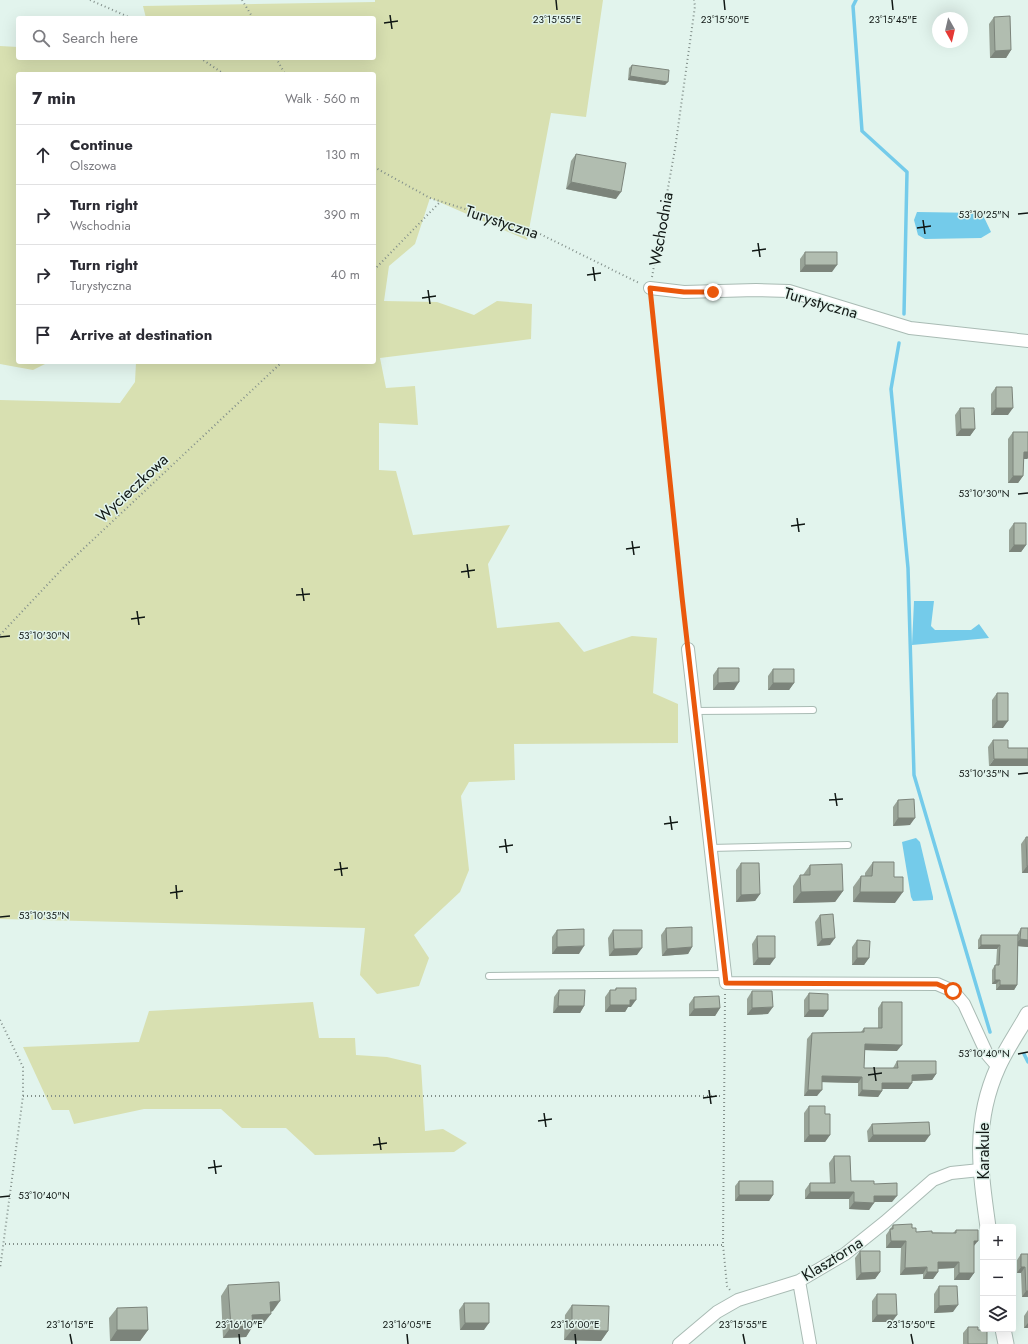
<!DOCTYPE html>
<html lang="en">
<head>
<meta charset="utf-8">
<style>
  :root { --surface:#fff; --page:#f7f7f7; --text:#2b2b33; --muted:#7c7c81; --line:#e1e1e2 }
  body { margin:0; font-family:Jost,sans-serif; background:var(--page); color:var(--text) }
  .controls { position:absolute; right:12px; bottom:12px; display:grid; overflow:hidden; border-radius:4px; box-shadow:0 4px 16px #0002 }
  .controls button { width:36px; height:36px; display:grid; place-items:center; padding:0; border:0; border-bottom:1px solid var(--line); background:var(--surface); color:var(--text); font:20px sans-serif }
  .compass { position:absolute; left:932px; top:12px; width:36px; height:36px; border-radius:50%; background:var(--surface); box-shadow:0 4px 16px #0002; rotate:172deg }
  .stop { position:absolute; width:12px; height:12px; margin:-9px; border:3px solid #ea580c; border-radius:50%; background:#fff }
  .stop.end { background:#ea580c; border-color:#fff; box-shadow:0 1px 4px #0008 }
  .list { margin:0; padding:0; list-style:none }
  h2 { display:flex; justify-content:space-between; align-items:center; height:52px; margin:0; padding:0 16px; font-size:17px }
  h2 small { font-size:13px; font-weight:400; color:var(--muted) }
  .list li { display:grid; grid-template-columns:26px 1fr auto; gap:12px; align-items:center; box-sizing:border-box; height:60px; padding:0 16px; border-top:1px solid var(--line) }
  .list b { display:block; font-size:15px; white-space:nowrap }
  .list p { margin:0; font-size:13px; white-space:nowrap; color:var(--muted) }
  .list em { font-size:13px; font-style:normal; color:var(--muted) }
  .icon { flex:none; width:22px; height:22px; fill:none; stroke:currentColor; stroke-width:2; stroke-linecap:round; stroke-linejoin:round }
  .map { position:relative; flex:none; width:1028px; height:1344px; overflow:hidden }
  .search { position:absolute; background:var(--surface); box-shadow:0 4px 16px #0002; left:16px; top:16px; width:360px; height:44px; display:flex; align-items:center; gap:10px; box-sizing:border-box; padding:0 14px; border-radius:4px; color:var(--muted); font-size:15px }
  .panel { position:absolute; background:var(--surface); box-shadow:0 4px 16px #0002; left:16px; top:72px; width:360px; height:292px; border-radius:4px }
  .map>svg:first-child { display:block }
  .green { fill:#d8e0b1 }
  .water { fill:#74cbea }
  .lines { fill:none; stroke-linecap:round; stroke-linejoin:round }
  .stream { stroke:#74cbea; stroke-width:3.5 }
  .service-casing { stroke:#a9bbb4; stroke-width:8 }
  .minor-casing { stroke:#a9bbb4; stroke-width:14 }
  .tertiary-casing { stroke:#a9bbb4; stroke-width:17 }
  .path { stroke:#828f8a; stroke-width:2; stroke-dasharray:1 3; stroke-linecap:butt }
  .service { stroke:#fff; stroke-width:6 }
  .minor { stroke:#fff; stroke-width:12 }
  .tertiary { stroke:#fff; stroke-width:15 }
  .wall { fill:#98a397 }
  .shaded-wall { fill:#7c847b }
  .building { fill:#b1bdb0; stroke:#7c847b }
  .route { stroke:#ea580c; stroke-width:5 }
  .ticks { fill:none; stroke:#111815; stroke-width:1.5 }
  .labels { text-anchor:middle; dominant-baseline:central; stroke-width:3; stroke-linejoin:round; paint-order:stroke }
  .street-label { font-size:16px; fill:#111815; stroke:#e2f4ed }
  .ticks-label { font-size:10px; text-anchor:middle; fill:#111815; stroke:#e2f4ed; stroke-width:3; stroke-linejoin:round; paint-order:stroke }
</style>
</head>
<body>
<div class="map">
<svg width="1028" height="1344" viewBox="0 0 1028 1344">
  <rect width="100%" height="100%" fill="#e2f4ed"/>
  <path class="green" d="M375,0H603L586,117L551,113L527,240L430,198L415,244L389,266L384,301L437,302L474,315L497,301L532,304L531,339L380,358L386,388L415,386L418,425L379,423V470L396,471L413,535L510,525L488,564L497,628L559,622L584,652L632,636L657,638L653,693L678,704V743L514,744L515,780L469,782L461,796L469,870L460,892L414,935L429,958L419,986L377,994L360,975L365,928L0,919V400L120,403L135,382L136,362H374V74H18V362H49L33,370L0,364V46L18,47V58H374V18H146L143,6L375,2Z
    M313,1002L319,1038H355L356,1055L387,1057L421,1065L425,1131L443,1129L467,1143L454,1152L315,1155L286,1128H242L221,1109H144L74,1124L69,1110H52L23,1047L139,1042L149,1011Z"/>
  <path class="water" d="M917,212L982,213L991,232L981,238L925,239L918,235L914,220Z
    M914,601H934L931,626L935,630H971L979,624L989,638L912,645Z
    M916,838L920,842L933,897V900L913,901L911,897L902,842Z"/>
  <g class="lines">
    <path class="stream" d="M856,0L853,6L862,131L907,172L904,314
      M899,343L891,389L908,568L914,775L990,1032
      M1024,1054L1028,1062"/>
    <defs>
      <path id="service" d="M695,711L813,710
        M710,848L848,845
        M489,976L725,974"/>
      <path id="minor" d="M650,288L684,292L756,290L789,291L910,328L1028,341
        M688,649L726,983L937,984L953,991L964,1004L987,1054L998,1067
        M799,1281L810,1344
        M679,1344L717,1312L738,1300L799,1281L845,1254L885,1222L933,1180L951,1173L980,1170"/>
      <path id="tertiary" d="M988,1227C980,1170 973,1122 998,1067C1006,1049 1018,1032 1028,1014
        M1003,1329L1006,1344"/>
    </defs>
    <use href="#service" class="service-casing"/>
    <use href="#minor" class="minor-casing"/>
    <use href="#tertiary" class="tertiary-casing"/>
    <path class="path" d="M90,0L131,18
      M242,0L253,18
      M200,58L224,74
      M276,58L285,74
      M374,167L430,198L532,230L639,283
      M374,270L440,202
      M652,277L675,149L695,6L694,0
      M651,299L687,637
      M0,635L64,567L282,362
      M725,994L723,1245L727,1286L730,1290
      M0,1020L23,1067V1096L0,1269
      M23,1096H723
      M5,1244L723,1245"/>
    <use href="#service" class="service"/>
    <use href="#minor" class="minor"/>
    <use href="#tertiary" class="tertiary"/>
  </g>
  <path class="wall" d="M994,17L1011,50L1006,58H990L989,24Z
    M632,65L665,85L628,80L629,68Z
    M576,154L616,199L566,189L571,161Z
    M805,252L832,272H800V259Z
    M996,387L1008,415H991V394Z
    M960,408L975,429L970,436H956L955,415Z
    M1013,432H1028V458L1027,459H1024L1023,476L1018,483H1008V439Z
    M1014,523L1026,545L1021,552H1009V530Z
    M718,668L734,690H713V675Z
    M773,669L794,683L789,690H768V676Z
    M997,693L1003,728H992V700Z
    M993,740H1008L989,766L988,747Z
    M898,800L910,825L893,826V807Z
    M1026,837L1028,873H1022L1021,844Z
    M873,862L894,877L895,903L853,902V887L861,876H865V873Z
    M741,863L760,894L755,901L736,902V870Z
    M810,865L843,891L835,902L793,903V886L800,875H803Z
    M820,915L830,945L817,946L815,922Z
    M666,928L692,947L688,954L662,956L661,935Z
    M1021,928L1028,947L1018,946L1017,985L1014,990H996V984H992V970L995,965H996L997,949H978V940L981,935H1017Z
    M557,930L579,954H552V937Z
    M613,930L637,955L609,956L608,938Z
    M757,936L770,965H753L752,944Z
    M857,940L869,958L864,965H852V947Z
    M616,988L631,1007H628L625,1012H605V997L610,990H615Z
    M559,990L584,1006L580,1013H553L554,997Z
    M752,991L768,1014L747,1015V999Z
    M809,993L828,1010L823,1017H804V1000Z
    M694,997L720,1008L715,1016H689V1004Z
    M882,1002L897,1051L865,1050L864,1068H893L897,1061L936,1074L932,1080L912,1081V1083L908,1089H882V1091L878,1097L858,1096V1083L822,1082L817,1096H804L807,1039L812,1033L861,1032L864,1028H878V1008Z
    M809,1106L825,1114L830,1135L825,1142H804V1113Z
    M872,1124L925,1142H868L867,1131Z
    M834,1156L851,1181L892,1202H874L869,1210L849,1209V1199H805V1190L810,1183H830L829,1163Z
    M739,1181L773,1195L769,1201H735V1186Z
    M893,1225L912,1228L916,1232L953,1233L956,1230L974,1247V1273L969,1280H954V1268L938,1269V1272L933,1279H923V1274L900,1275L901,1248H886V1235Z
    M860,1251L880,1272L875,1279L856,1280L855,1258Z
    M1021,1254H1028V1297H1022L1021,1273H1017V1260Z
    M228,1285L273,1311L271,1312L263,1324L253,1325L246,1337L223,1338L221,1296Z
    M939,1286L953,1312L934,1313V1294Z
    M877,1294L892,1322H872V1301Z
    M464,1303L484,1330H460L459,1310Z
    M572,1305L608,1331L601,1341L564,1340L565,1315Z
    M117,1308L148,1330L140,1341H110L109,1318Z
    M1028,1310V1328H1024V1316Z
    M968,1327L978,1330L987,1344H963V1333Z"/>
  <path class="shaded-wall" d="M1011,50L1006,58H990L995,51Z
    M630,76L668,82L665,85L628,80Z
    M571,182L621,192L616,199L566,189Z
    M805,265H837L832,272H800Z
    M996,408H1013L1008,415H991Z
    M961,429H975L970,436H956Z
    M1024,452H1028V458L1027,459H1019Z
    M1013,476H1023L1018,483H1008Z
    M1014,545H1026L1021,552H1009Z
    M739,682L734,690H713L718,683Z
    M773,683H794L789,690H768Z
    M997,721H1008L1003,728H992Z
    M994,759H1028V766H989Z
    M898,818H915L910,825L893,826Z
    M1027,866H1028V873H1022Z
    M843,891L835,902L793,903L801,892Z
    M860,892H903L895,903L853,902Z
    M760,894L755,901L736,902L741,895Z
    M835,938L830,945L817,946L822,939Z
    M1020,939L1028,940V947L1015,946Z
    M981,945H1000L997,949H978Z
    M584,946L579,954H552L557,947Z
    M692,947L688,954L662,956L667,949Z
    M642,948L637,955L609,956L614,949Z
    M758,958H775L770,965H753Z
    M857,958H869L864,965H852Z
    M995,980H1000L996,984H992Z
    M1000,985H1017L1014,990H996Z
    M630,1000H636L631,1007H628L625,1012H605L610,1005Z
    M558,1006H584L580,1013H553Z
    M773,1007L768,1014L747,1015L752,1008Z
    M720,1008L715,1016H689L694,1009Z
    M809,1010H828L823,1017H804Z
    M865,1044L902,1045L897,1051L861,1050Z
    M936,1074L932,1080L908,1081L912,1075Z
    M822,1076L862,1077L858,1083L817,1082Z
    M882,1083H912L908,1089H878Z
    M808,1090H822L817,1096H804Z
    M862,1090L882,1091L878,1097L858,1096Z
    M809,1135H830L825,1142H804Z
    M873,1135H930L925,1142H868Z
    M810,1192H854L849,1199H805Z
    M739,1195H773L769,1201H735Z
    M874,1196H897L892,1202H869Z
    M854,1202L874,1203L869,1210L849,1209Z
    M891,1241H906L901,1248H886Z
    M974,1241H978L973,1247Z
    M938,1262H959L954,1268L933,1269Z
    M927,1267L923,1274L900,1275L905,1268Z
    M1021,1267H1025L1021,1273H1017Z
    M880,1272L875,1279L856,1280L861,1273Z
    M927,1272H938L933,1279H923Z
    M959,1273H974L969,1280H954Z
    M1026,1291H1028V1297H1022Z
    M280,1301L273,1311L263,1312L270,1302Z
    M958,1305L953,1312L934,1313L939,1306Z
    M271,1314L263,1324L245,1326L252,1315Z
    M877,1315H897L892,1322H872Z
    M465,1323H489L484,1330H460Z
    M1028,1323V1328H1024Z
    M253,1326L246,1337L223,1338L231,1327Z
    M117,1330H148L140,1341H110Z
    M572,1330L608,1331L601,1341L564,1340Z"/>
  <path class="building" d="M1010,16L1011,50L995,51L994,17Z
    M632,65L669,70L668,82L630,76Z
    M576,154L626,163L621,192L571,182Z
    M805,252H837V265H805Z
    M996,387H1012L1013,408H996Z
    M960,408H974L975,429H961Z
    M1013,432H1028V452H1024L1023,476H1013Z
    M1014,523H1026V545H1014Z
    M718,668H739V682L718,683Z
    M773,669H794V683H773Z
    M997,693H1008V721H997Z
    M993,740H1008V748H1028V759H994Z
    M914,799L915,818H898V800Z
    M1026,837H1028V866H1027Z
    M873,862H894V877H903V892H860L861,876H872Z
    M741,863H759L760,894L741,895Z
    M842,864L843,891L801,892L800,875H810V865Z
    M833,914L835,938L822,939L820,915Z
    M692,927V947L667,949L666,928Z
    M1021,928H1028V940L1020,939Z
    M584,929V946L557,947V930Z
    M613,930H642V948L614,949Z
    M981,935H1018L1017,985H1000V980H995V965H999L1000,945H981Z
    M757,936H775V958H758Z
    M857,940L870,941L869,958H857Z
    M616,988H636V1000H630V1005H610V990H616Z
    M559,990H585L584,1006H558Z
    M752,991H772L773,1007L752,1008Z
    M809,993L828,994V1010H809Z
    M719,996L720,1008L694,1009V997Z
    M882,1002H902V1045L865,1044L864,1068H898L897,1061H936V1074L912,1075V1083H882V1091L862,1090V1077L822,1076V1090H808L812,1033L864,1032V1028H882Z
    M809,1106H825V1114H830V1135H809Z
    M929,1122L930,1135H873L872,1124Z
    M834,1156H850L851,1181H874V1184L897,1183V1196H874V1203L854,1202V1192H810V1183H835Z
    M739,1181H773V1195H739Z
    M912,1224V1228H916V1232L932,1231V1233H956V1230H978V1241H974V1273H959V1262H938V1272H927V1267L905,1268L906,1241H891L890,1229H893V1225Z
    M860,1251H880V1272L861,1273Z
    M1021,1254H1028V1291H1026L1025,1267H1021Z
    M279,1282L280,1301L270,1302L271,1314L252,1315L253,1326L231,1327L228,1285Z
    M939,1286H957L958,1305L939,1306Z
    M877,1294H896L897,1315H877Z
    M464,1303H489V1323H465Z
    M572,1305L609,1306L608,1331L572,1330Z
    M147,1307L148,1330H117V1308Z
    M968,1327H978V1330H987V1344H968Z"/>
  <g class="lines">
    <path class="route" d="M713,292H684L650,288L682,597L726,983L937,984L953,991"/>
  </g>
  <path class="ticks" d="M556,0L557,10M724,0L725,10M892,0L893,10M390,15L392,29M384,23L398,21M1018,214L1028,213M923,220L925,234M917,228L931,226M758,243L760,257M752,251L766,249M593,267L595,281M587,275L601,273M428,290L430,304M422,298L436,296M1018,494L1028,493M797,518L799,532M791,526L805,524M632,541L634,555M626,549L640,547M467,564L469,578M461,572L475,570M302,588L304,601M296,595L310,594M137,611L139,625M131,619L145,617M0,637L10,636M1018,774L1028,773M835,793L837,806M829,800L843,799M670,816L672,830M664,824L678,822M505,839L507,853M499,847L513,845M340,862L342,876M334,870L348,868M176,885L177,899M170,893L183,891M0,917L10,916M1018,1054L1028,1052M874,1067L876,1081M868,1075L882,1073M709,1090L711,1104M703,1098L717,1096M544,1113L546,1127M538,1121L552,1119M379,1137L381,1150M373,1145L387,1143M214,1160L216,1174M208,1168L222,1166M0,1197L10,1196M70,1334L72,1344M239,1334L240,1344M407,1334L408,1344M575,1334L576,1344M743,1334L745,1344M911,1334L913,1344"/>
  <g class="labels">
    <g class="street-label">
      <text transform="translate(502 222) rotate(18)">Turystyczna</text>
      <text transform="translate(661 229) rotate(-80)">Wschodnia</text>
      <text transform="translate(821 303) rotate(16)">Turystyczna</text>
      <text transform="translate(132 488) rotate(-43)">Wycieczkowa</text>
      <text transform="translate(983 1151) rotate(-90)">Karakule</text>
      <text transform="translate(832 1259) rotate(-32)">Klasztorna</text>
    </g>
  </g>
  <g class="ticks-label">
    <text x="557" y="23">23°15'55"E</text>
    <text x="725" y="23">23°15'50"E</text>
    <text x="893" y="23">23°15'45"E</text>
    <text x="984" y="218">53°10'25"N</text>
    <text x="984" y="497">53°10'30"N</text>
    <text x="44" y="639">53°10'30"N</text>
    <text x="984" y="777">53°10'35"N</text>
    <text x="44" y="919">53°10'35"N</text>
    <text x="984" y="1057">53°10'40"N</text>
    <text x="44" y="1199">53°10'40"N</text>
    <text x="70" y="1328">23°16'15"E</text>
    <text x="239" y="1328">23°16'10"E</text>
    <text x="407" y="1328">23°16'05"E</text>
    <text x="575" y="1328">23°16'00"E</text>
    <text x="743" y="1328">23°15'55"E</text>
    <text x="911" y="1328">23°15'50"E</text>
  </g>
</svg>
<div class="controls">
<button>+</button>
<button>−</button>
<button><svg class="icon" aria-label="layers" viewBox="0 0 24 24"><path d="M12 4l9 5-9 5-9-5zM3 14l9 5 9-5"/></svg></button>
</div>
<svg class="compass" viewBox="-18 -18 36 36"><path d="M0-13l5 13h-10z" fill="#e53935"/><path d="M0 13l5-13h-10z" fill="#7c7c81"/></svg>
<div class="stop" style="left:953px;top:991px"></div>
<div class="stop end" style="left:713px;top:292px"></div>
<div class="search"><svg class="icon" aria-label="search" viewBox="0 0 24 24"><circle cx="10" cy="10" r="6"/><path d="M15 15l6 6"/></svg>Search here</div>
<section class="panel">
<h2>7 min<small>Walk · 560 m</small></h2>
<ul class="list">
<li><svg class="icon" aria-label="ahead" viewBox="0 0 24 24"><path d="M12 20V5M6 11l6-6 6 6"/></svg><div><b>Continue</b><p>Olszowa</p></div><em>130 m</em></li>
<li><svg class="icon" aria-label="right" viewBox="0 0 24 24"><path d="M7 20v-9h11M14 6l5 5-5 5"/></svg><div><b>Turn right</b><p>Wschodnia</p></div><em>390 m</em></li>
<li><svg class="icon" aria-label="right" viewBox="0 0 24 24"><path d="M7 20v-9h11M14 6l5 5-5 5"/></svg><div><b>Turn right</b><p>Turystyczna</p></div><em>40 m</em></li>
<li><svg class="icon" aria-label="arrive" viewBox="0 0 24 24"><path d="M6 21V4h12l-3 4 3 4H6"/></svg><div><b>Arrive at destination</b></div></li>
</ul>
</section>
</div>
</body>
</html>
